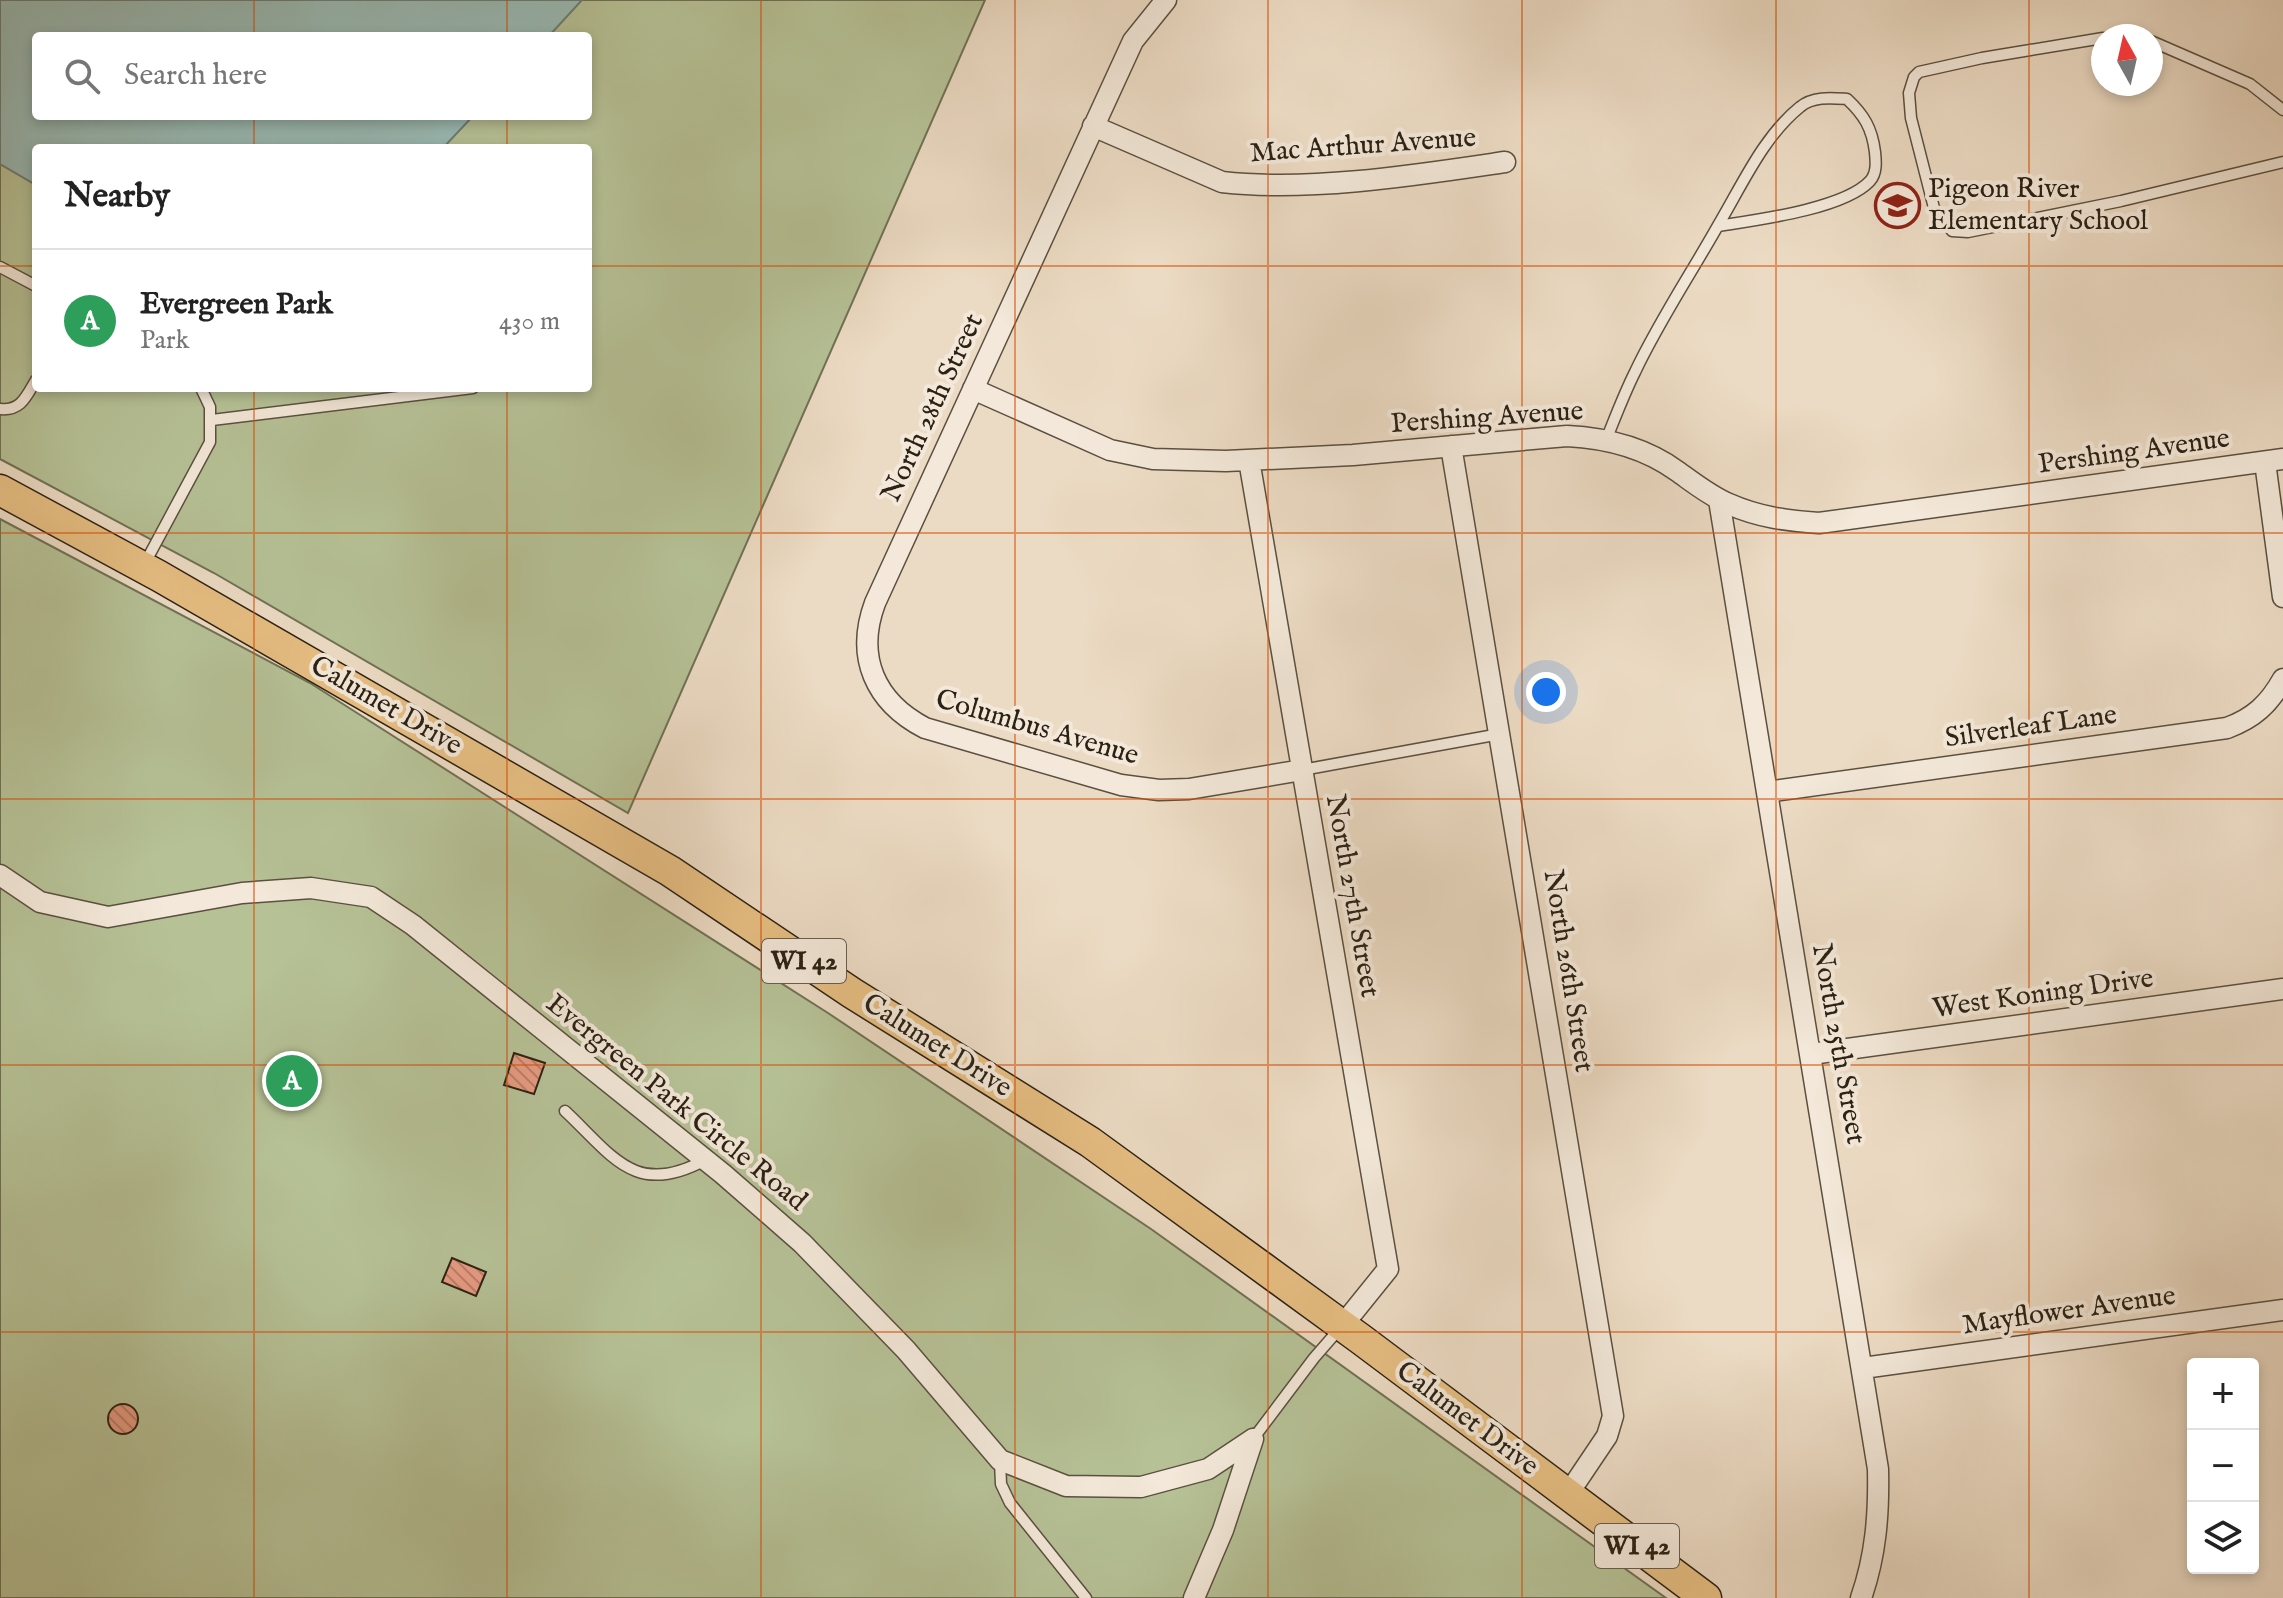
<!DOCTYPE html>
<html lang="en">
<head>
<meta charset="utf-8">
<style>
  :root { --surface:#fff; --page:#f2f2f2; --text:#222; --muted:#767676; --line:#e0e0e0; --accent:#7c3aed }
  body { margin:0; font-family:"IM FELL English",serif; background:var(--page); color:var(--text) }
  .controls { position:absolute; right:24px; bottom:24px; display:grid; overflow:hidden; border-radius:8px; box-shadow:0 4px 12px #0003 }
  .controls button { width:72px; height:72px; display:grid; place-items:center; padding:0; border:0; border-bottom:2px solid var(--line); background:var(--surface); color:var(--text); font:40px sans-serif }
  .compass { position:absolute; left:2091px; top:24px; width:72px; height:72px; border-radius:50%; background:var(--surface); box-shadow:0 4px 12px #0003; rotate:352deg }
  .you { position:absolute; left:1546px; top:692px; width:28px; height:28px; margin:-20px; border:6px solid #fff; border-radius:50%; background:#1a73e8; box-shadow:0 0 0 12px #1a73e833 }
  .badge { display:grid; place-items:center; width:52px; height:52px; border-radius:50%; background:var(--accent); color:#fff; font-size:26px; font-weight:700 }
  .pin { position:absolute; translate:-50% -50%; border:4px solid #fff; box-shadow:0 2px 8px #0006 }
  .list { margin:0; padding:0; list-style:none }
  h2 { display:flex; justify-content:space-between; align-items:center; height:104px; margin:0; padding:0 32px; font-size:34px }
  h2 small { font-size:26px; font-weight:400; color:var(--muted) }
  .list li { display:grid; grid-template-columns:52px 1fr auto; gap:24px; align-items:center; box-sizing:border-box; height:144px; padding:0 32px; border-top:2px solid var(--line) }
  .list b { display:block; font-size:30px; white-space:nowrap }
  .list p { margin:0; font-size:26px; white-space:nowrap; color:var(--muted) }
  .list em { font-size:26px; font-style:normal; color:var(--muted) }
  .icon { flex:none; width:44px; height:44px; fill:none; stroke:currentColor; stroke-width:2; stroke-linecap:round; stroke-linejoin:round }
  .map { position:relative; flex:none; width:2283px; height:1598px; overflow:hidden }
  .search { position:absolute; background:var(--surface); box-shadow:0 4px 12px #0003; left:32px; top:32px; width:560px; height:88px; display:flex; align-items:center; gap:20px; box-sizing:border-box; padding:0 28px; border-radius:8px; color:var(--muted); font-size:30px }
  .panel { position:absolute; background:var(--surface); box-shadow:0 4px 12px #0003; left:32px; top:144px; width:560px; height:248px; border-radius:8px }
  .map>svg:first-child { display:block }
  .green { fill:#b6c196; stroke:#707155; stroke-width:2; fill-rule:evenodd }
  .water { fill:#99bbb6; stroke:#6d7d75; stroke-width:2 }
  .building { fill:url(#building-back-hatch); stroke:#2b2114; stroke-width:2 }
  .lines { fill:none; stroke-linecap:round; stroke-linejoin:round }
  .service-casing { stroke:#5b5040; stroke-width:13 }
  .minor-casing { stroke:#5b5040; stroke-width:23 }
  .primary-casing { stroke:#2b2114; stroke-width:33 }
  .service { stroke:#f3e8d9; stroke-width:10 }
  .minor { stroke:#f3e8d9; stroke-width:20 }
  .primary { stroke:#e6be82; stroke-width:30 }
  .grid { fill:none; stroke:#d5530d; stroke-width:2; stroke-opacity:0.55 }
  .labels { text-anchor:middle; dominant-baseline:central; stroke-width:8; stroke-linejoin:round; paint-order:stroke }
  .shield { fill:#f3e8d9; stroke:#675d4f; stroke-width:2 }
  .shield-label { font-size:26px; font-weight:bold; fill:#2b2114 }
  .street-label { font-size:28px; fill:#2b2114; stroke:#f3e8d9 }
  .poi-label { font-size:28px; fill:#2b2114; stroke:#f3e8d9; text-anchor:start }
</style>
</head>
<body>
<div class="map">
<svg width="2283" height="1598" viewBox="0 0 2283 1598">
  <defs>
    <pattern id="building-back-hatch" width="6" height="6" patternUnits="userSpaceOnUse" patternTransform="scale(2)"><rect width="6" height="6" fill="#e79b82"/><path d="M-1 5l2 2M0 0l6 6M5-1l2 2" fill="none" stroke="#bb7e69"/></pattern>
  </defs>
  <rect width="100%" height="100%" fill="#ecdbc4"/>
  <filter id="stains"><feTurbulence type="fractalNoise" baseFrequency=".0025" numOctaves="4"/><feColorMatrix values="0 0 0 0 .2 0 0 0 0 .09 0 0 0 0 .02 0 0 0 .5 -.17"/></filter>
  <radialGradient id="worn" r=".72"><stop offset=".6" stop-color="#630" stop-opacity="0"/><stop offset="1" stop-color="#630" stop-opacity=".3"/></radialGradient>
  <path class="green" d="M0,0H985L628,813L214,573L0,459ZM36,36H588V116H36ZM36,148H588V388H36Z
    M0,519L310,683L828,1013L1151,1229L1666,1598H0Z"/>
  <path class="water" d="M0,0H582L549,36H36V116H473L443,148H36V185L0,164Z"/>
  <path class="building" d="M514,1053L545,1063L534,1094L504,1085Z
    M452,1258L486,1272L476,1296L442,1282Z
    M108 1419a15 15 0 1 1 30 0a15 15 0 1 1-30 0Z"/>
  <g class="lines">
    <defs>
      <path id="service" d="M2115,36L2132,33L2138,36
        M2103,38L1982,58L1919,72L1914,77L1909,93L1911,118L1934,208L1952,231L1968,232L2121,201L2283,162
        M2151,41L2250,84L2283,110
        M0,267L36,286
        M0,409C21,411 26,397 36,380
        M212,420L473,388
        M1606,440C1615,418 1624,394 1635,372C1659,321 1692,272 1720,222C1743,183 1764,136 1800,107C1813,96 1832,98 1847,99C1864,115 1872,128 1875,152C1876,162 1877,173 1870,181C1844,209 1756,220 1718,226
        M144,565L210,442V407L201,388
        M1302,770L1500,734
        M565,1111C613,1156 635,1198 705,1160
        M1253,1439L1314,1358L1341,1327
        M1000,1461L1001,1484L1010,1503L1086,1598"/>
      <path id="minor" d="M1166,0L1133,41L875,603C855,657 875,702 925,728L1121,785L1159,790L1189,789L1302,770
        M1093,126L1222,182C1310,192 1417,175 1505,162
        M973,389L1110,450L1153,459L1226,461L1353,455L1567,436C1607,438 1644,447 1677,471C1694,483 1710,496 1729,504C1758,517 1788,521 1819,523L2283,459
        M1451,446L1613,1416L1607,1436L1568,1494
        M1249,460L1388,1269L1342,1326
        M2265,462L2283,597
        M1719,500L1878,1469C1879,1514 1876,1555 1861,1598
        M1767,792L2227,728C2254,718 2269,704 2283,679
        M0,875L40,902L108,917L242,893L311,888L371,897L413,925L723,1174L802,1243L906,1350L1000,1460L1066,1486L1141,1487L1208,1469L1253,1439
        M1811,1054L2283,989
        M1863,1368L2283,1310
        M1194,1598L1223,1530L1253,1439"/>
      <path id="primary" d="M0,490L159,576L670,871L852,993L1090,1142L1362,1340L1706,1598"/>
    </defs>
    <use href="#service" class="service-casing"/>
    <use href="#minor" class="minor-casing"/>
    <use href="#primary" class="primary-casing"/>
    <use href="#service" class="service"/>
    <use href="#minor" class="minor"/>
    <use href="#primary" class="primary"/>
  </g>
  <path class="grid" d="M254,0V36M507,0V36M761,0V1598M1015,0V1598M1268,0V1598M1522,0V1598M1776,0V1598M2029,0V1598M254,116V148M507,116V148M0,266H36M588,266H2283M254,388V1598M507,388V1598M0,533H2283M0,799H2283M0,1065H2283M0,1332H2283"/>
  <defs>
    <symbol id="school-ring" viewBox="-11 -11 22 22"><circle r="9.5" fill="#f3e8d9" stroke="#8f2418" stroke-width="1.5"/><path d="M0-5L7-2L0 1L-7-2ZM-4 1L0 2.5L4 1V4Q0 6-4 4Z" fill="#8f2418"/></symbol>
  </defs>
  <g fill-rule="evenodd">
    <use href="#school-ring" x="1872" y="180" width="51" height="51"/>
  </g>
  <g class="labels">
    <g class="shield">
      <rect x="762" y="939" width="84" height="44" rx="6"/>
      <rect x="1595" y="1524" width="84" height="44" rx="6"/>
    </g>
    <g class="shield-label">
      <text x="804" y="961">WI 42</text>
      <text x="1637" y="1546">WI 42</text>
    </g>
    <g class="street-label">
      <text transform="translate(1363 146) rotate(-4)">Mac Arthur Avenue</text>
      <text transform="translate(933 408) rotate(-65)">North 28th Street</text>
      <text transform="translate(1487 418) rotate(-4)">Pershing Avenue</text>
      <text transform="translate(2134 452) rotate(-8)">Pershing Avenue</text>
      <text transform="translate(386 706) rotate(30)">Calumet Drive</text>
      <text transform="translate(2031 727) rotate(-8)">Silverleaf Lane</text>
      <text transform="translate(1037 728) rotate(16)">Columbus Avenue</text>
      <text transform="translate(1352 896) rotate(80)">North 27th Street</text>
      <text transform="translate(1568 971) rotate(81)">North 26th Street</text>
      <text transform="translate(2043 994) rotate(-8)">West Koning Drive</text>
      <text transform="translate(1838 1044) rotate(80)">North 25th Street</text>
      <text transform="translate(937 1046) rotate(32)">Calumet Drive</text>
      <text transform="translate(676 1103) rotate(39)">Evergreen Park Circle Road</text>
      <text transform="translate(2069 1311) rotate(-8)">Mayflower Avenue</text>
      <text transform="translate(1467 1419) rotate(37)">Calumet Drive</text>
    </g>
    <g class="poi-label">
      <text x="1928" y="189">Pigeon River<tspan x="1928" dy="32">Elementary School</tspan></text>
    </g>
  </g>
  <rect width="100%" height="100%" filter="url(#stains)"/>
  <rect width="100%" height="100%" fill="url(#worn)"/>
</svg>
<div class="controls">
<button>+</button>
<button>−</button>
<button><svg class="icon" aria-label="layers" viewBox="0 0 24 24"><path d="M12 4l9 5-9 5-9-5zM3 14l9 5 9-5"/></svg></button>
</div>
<svg class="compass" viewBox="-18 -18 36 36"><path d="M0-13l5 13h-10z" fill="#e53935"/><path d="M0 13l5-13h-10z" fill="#767676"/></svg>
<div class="you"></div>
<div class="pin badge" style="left:292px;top:1081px;background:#2e9e5b">A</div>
<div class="search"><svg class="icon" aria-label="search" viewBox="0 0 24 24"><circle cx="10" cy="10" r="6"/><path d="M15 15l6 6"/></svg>Search here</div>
<section class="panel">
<h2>Nearby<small></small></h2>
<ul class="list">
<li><span class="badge" style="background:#2e9e5b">A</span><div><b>Evergreen Park</b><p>Park</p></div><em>430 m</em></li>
</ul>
</section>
</div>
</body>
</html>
